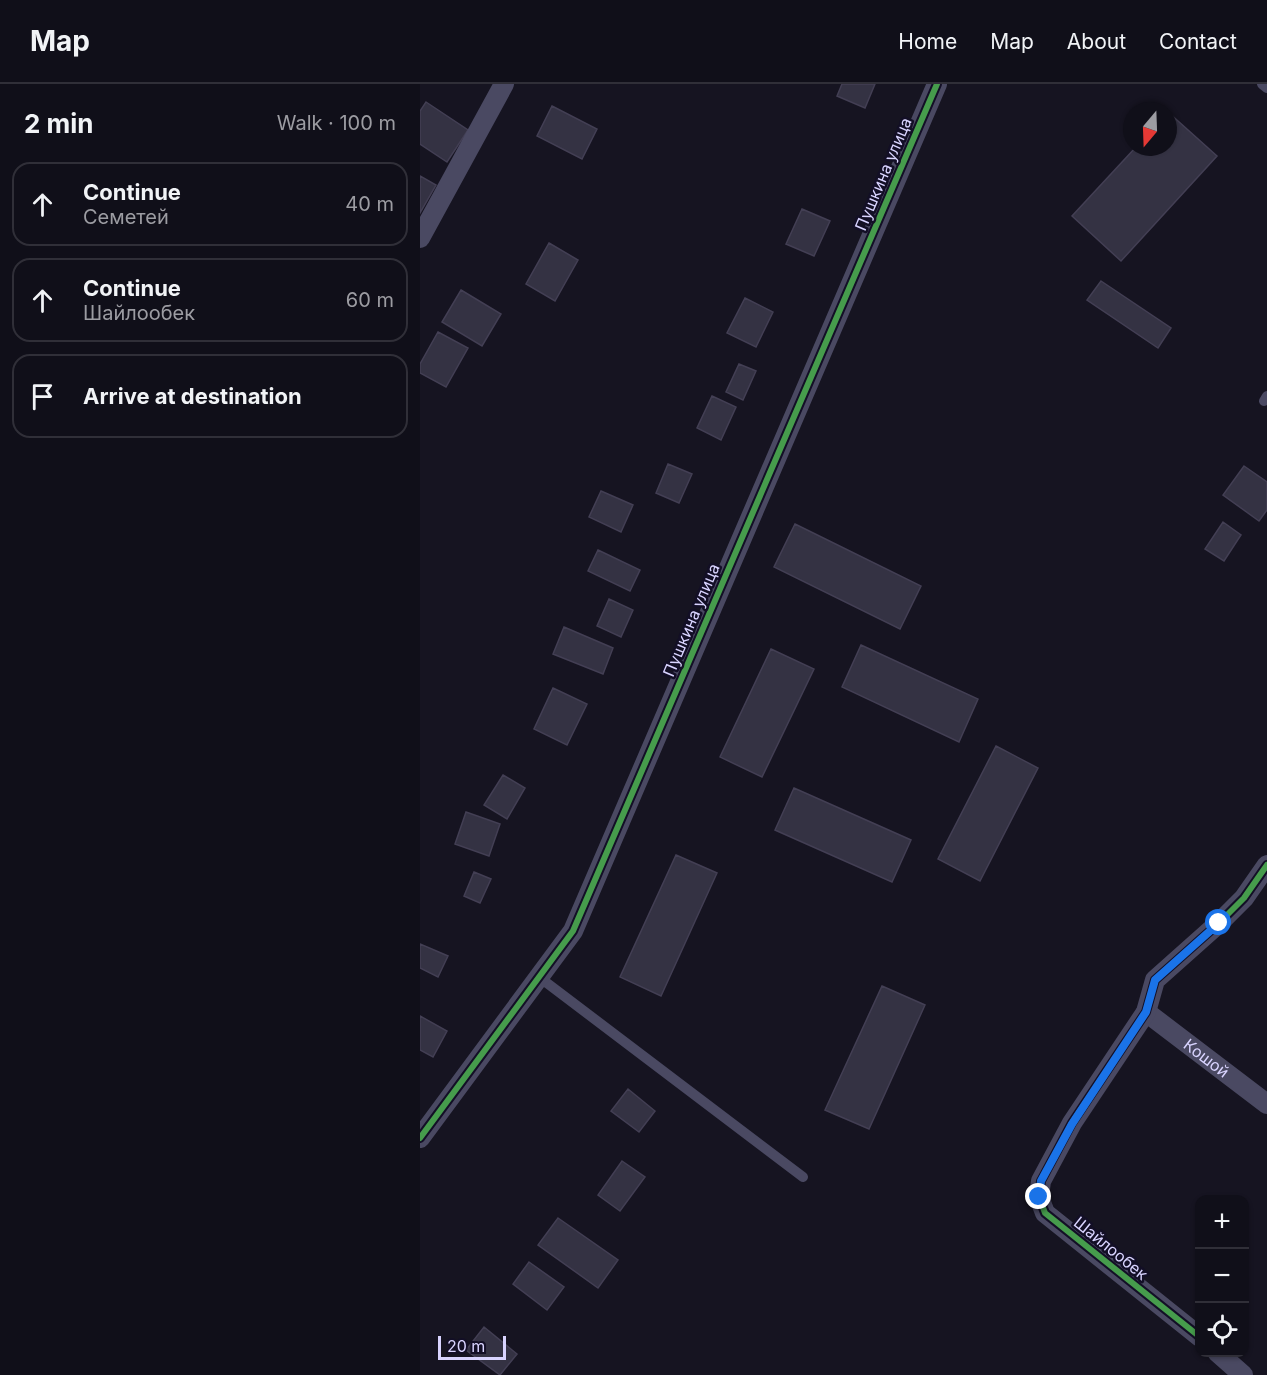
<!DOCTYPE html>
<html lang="en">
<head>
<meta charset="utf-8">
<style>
  :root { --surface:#100f19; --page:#1e1d26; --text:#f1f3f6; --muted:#9c9ca2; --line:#302f38 }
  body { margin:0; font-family:Inter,sans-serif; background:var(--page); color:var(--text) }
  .controls { position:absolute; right:18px; bottom:18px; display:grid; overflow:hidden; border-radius:12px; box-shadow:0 2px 4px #0004 }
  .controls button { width:54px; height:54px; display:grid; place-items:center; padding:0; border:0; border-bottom:2px solid var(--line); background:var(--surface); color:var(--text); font:30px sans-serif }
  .compass { position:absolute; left:703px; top:18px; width:54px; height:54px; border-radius:50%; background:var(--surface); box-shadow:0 2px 4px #0004; rotate:199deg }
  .scale { position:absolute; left:18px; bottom:15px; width:68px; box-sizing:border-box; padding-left:6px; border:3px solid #d9d4ff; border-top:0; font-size:16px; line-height:21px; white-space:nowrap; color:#d9d4ff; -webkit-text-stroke:4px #130f26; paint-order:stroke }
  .stop { position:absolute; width:18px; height:18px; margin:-14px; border:4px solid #1a73e8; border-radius:50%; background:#fff }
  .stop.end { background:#1a73e8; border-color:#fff; box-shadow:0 2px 6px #0008 }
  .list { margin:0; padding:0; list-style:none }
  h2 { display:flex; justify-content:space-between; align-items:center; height:78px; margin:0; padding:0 24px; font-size:26px }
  h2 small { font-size:20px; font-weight:400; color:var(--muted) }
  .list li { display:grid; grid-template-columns:39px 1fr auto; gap:18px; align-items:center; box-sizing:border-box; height:84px; margin:0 12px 12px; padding:0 12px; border:2px solid var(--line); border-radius:18px }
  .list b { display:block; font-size:22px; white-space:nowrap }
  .list p { margin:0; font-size:20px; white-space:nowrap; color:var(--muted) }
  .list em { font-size:20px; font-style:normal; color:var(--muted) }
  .icon { flex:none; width:33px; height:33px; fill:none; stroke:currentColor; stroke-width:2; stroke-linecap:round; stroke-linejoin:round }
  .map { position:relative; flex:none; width:847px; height:1291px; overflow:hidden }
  header { display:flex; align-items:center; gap:36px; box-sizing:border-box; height:84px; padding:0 30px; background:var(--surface); border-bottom:2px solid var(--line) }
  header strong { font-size:28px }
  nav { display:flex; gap:33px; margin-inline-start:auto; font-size:21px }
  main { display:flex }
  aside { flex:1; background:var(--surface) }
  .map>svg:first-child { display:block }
  .building { fill:#343243; stroke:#433f54; stroke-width:1.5 }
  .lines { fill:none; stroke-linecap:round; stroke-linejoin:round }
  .service { stroke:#4a4962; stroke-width:10 }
  .minor { stroke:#4a4962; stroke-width:20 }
  .cycleway-casing { stroke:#130f26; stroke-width:10 }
  .cycleway { stroke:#469c4c; stroke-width:6 }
  .route { stroke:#1a73e8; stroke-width:8 }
  .labels { text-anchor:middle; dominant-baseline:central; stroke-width:5; stroke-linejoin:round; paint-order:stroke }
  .street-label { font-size:16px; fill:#d9d4ff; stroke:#130f26 }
</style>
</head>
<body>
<header>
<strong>Map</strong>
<nav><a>Home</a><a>Map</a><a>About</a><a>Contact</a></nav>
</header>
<main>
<aside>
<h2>2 min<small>Walk · 100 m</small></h2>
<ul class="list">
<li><svg class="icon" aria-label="ahead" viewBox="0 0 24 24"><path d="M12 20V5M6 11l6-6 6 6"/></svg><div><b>Continue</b><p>Семетей</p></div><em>40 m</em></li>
<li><svg class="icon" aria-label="ahead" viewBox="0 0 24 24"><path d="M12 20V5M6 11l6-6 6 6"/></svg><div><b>Continue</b><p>Шайлообек</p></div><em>60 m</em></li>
<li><svg class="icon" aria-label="arrive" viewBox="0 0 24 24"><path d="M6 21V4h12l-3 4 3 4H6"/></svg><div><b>Arrive at destination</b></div></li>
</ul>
</aside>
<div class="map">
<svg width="847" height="1291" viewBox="0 0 847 1291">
  <rect width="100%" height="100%" fill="#161421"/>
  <path class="building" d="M422,0H455L445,24L417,12Z
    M6,18L48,46L27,78L0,60V27Z
    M132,22L177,45L162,75L117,52Z
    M748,28L797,72L701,177L652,132L716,63H748Z
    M0,92L16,101L0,129Z
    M382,125L410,137L394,172L366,160Z
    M129,159L158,176L135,217L106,200Z
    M681,197L751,244L738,264L667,216Z
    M41,206L81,230L62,262L22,238Z
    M325,214L353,228L336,263L307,249Z
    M18,248L48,264L26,303L0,289V280Z
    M319,280L336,287L323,316L306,308Z
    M292,312L316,323L301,356L277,344Z
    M248,380L272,390L259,419L236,409Z
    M824,382L847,398V426L839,437L803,411Z
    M181,407L213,421L201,448L169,433Z
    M803,438L821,451L804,477L785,465Z
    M375,440L501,502L480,545L354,483Z
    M178,466L220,486L210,507L168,487Z
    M189,515L213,526L201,553L177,542Z
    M144,543L193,564L183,590L133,570Z
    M441,561L558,615L539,658L422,603Z
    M351,565L394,585L342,693L300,673Z
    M133,604L167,620L147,661L114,645Z
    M576,662L618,684L560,797L518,775Z
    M83,691L105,704L87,735L64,721Z
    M374,704L491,756L472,798L355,746Z
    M46,728L80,740L69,772L35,760Z
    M256,771L297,789L241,912L200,893Z
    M54,788L71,795L60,819L44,812Z
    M0,860L28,872L18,893L0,884Z
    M462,902L505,921L449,1045L405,1026Z
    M0,932L27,947L13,973L0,966Z
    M208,1005L235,1027L219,1048L191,1027Z
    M202,1077L225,1093L200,1127L178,1111Z
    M138,1134L198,1176L178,1204L118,1161Z
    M109,1178L144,1203L127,1226L93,1200Z
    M64,1243L97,1270L80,1291L46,1266Z"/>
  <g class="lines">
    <path class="service" d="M842,0L847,4
      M844,317L847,312
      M119,893L383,1093"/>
    <g class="minor">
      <path d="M0,154L84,0"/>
      <path id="s1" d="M726,928L847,1020"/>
      <path d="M0,1054L153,847L517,0"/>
      <path d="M780,1253L625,1129L619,1113L621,1097L652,1039L726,928L735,896L799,839L824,814L847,781"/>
      <path d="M797,1268L823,1291"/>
    </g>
    <defs>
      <path id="cycleway" d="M0,1054L153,847L517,0
        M780,1253L625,1129L619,1113L621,1097L652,1039L726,928L735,896L799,839L824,814L847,781"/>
    </defs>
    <use href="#cycleway" class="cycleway-casing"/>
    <use href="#cycleway" class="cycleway"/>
  </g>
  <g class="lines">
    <path class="route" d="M619,1113L621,1097L652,1040L726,928L735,896L799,839"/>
  </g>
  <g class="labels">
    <g class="street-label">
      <text transform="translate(463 90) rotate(-67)">Пушкина улица</text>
      <text transform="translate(271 536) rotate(-67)">Пушкина улица</text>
      <text stroke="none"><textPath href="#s1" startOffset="76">Кошой</textPath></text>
      <text transform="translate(691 1164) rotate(39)">Шайлообек</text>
    </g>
  </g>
</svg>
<div class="controls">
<button>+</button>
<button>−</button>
<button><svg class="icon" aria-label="locate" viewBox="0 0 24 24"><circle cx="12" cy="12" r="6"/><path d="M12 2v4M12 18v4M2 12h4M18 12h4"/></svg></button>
</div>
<svg class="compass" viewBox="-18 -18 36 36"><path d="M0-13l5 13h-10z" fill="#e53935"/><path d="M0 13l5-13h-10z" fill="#9c9ca2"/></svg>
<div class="scale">20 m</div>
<div class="stop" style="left:799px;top:839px"></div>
<div class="stop end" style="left:619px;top:1113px"></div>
</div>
</main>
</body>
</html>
